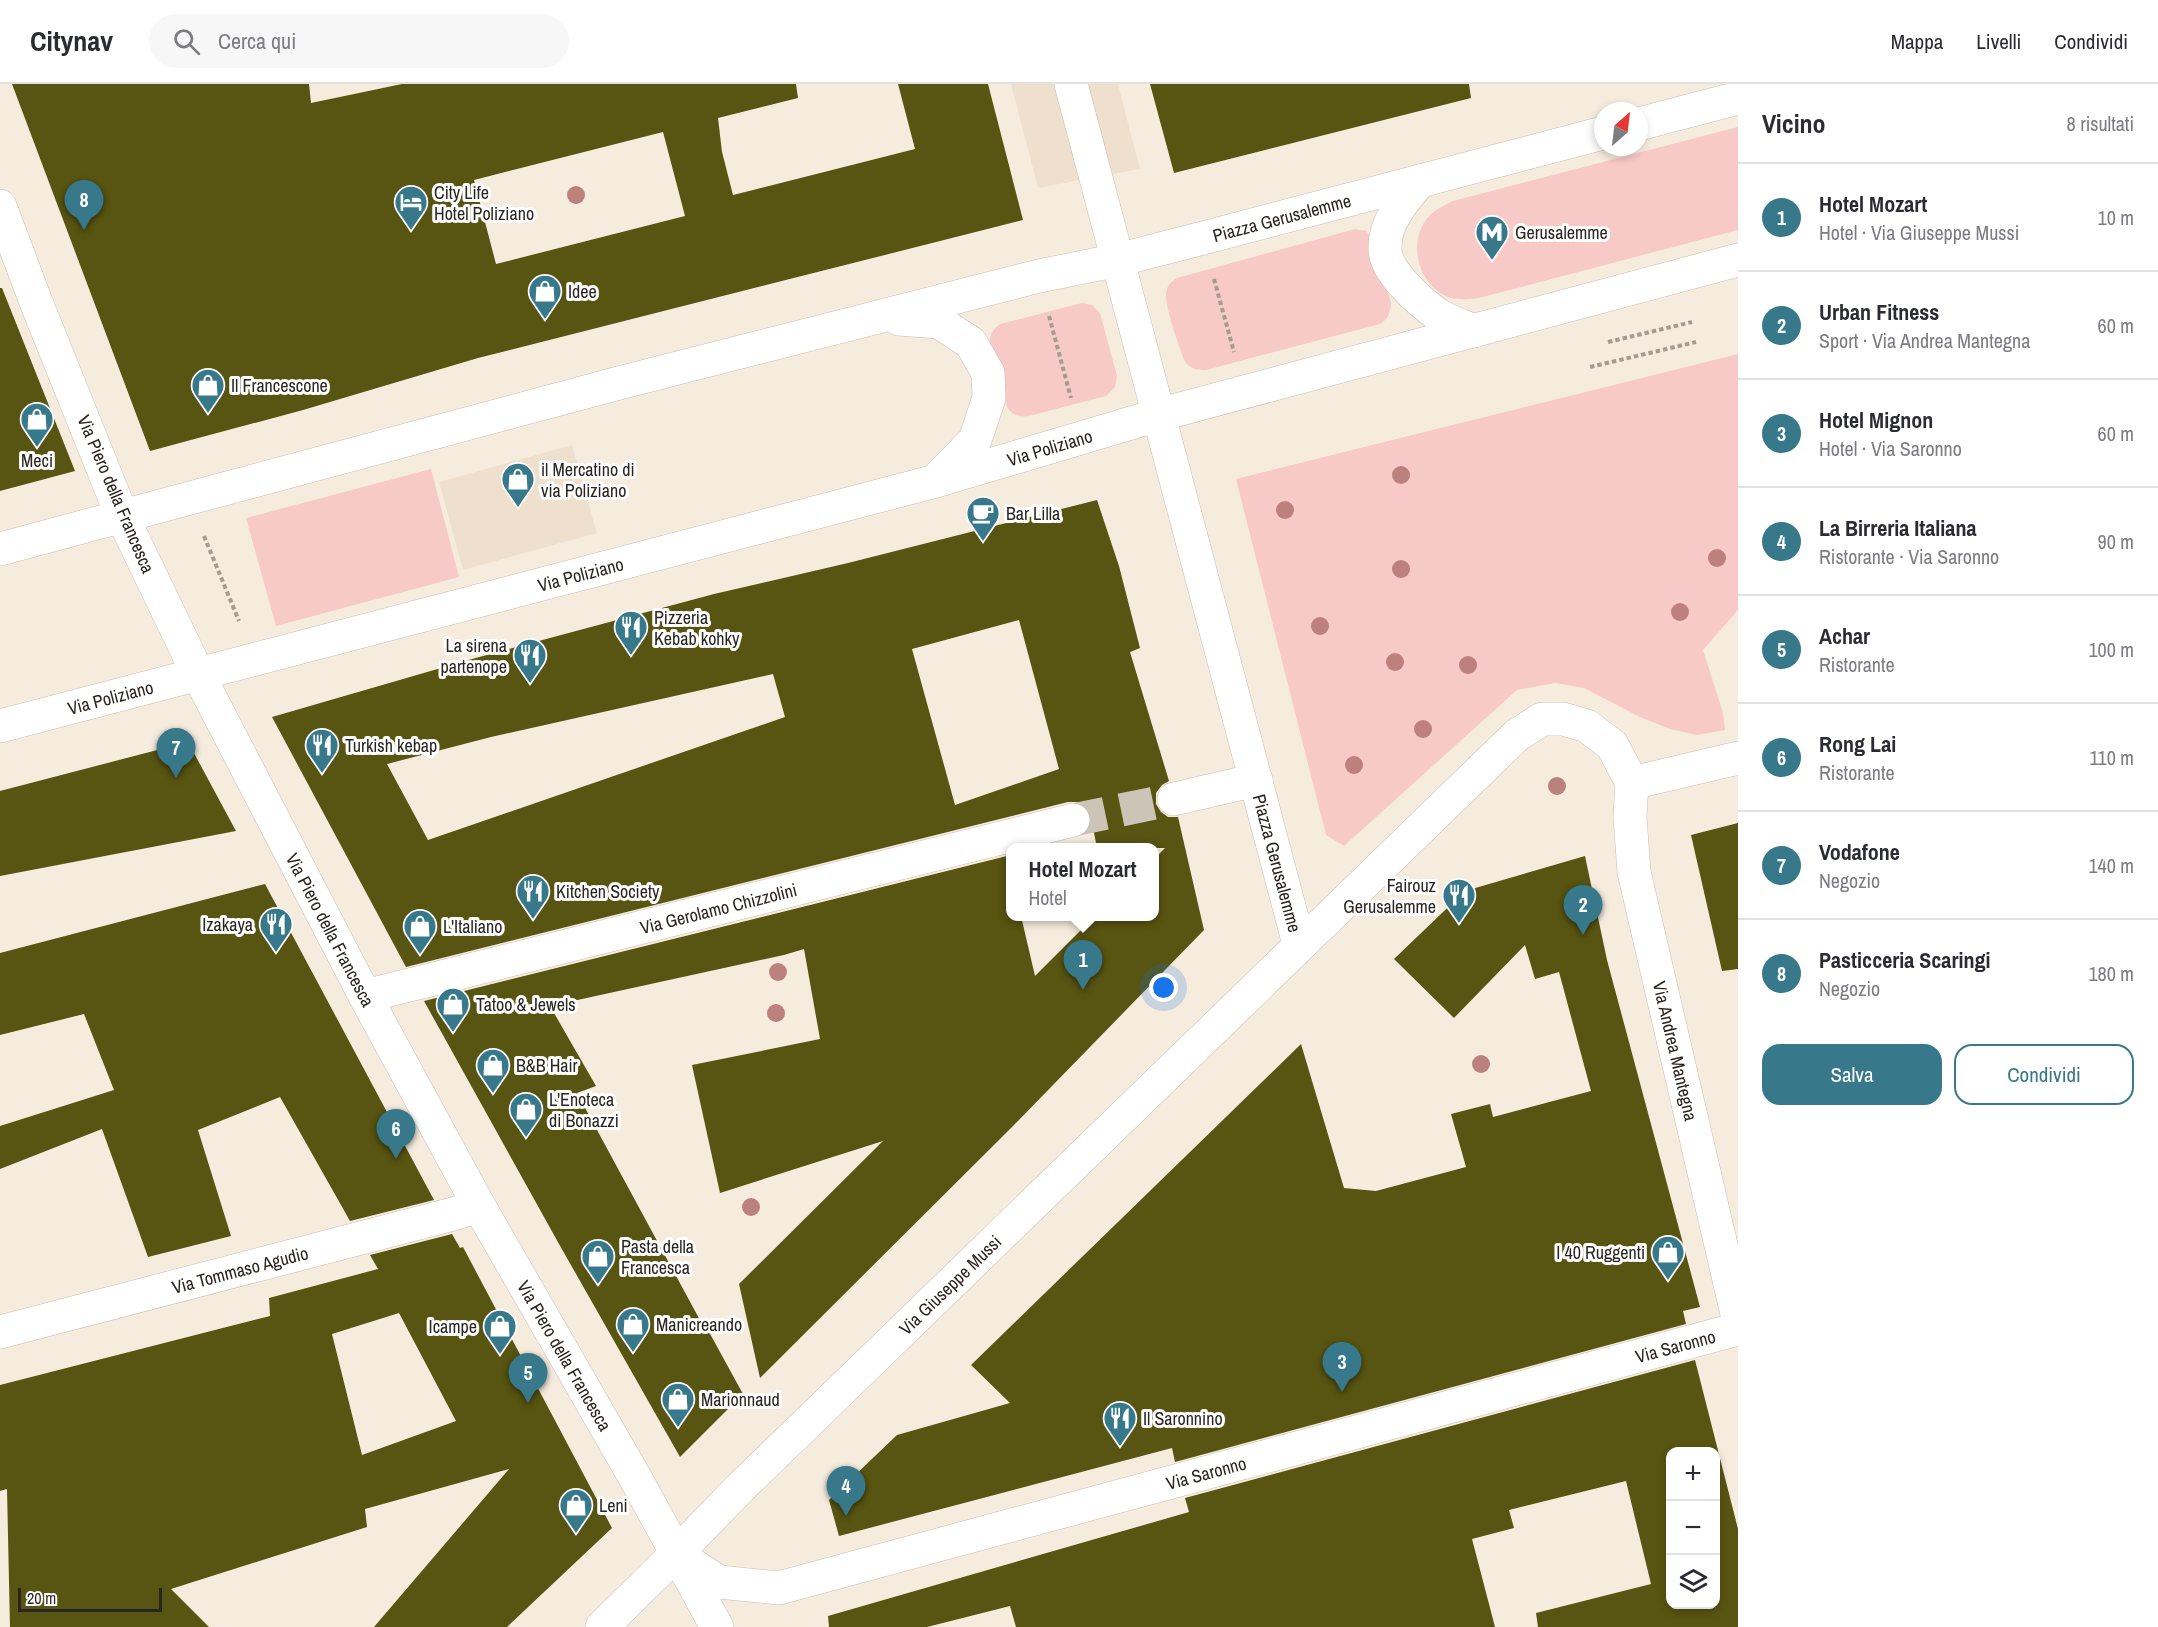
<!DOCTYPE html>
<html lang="it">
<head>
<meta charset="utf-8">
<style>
  :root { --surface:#fff; --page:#f7f7f7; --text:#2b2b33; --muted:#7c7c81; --line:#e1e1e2; --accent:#37798b }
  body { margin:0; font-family:"Archivo Narrow",sans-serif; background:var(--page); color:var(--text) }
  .controls { position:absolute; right:18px; bottom:18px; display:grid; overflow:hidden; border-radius:12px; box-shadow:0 3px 9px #0003 }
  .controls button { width:54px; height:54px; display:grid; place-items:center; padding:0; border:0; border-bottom:2px solid var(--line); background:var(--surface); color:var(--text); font:30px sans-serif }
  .compass { position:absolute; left:1594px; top:18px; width:54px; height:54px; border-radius:50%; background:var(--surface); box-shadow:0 3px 9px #0003; rotate:28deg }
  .scale { position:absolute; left:18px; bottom:15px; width:144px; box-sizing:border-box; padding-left:6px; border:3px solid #292520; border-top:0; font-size:16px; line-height:21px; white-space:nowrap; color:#292520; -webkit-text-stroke:4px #fff; paint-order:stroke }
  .you { position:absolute; left:1164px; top:904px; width:21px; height:21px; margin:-15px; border:4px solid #fff; border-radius:50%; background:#1a73e8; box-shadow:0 0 0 9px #1a73e833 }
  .badge { display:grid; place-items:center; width:39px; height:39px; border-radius:50%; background:var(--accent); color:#fff; font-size:20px; font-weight:700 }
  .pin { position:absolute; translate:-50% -50px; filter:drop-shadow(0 2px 3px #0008) }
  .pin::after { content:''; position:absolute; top:32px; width:21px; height:18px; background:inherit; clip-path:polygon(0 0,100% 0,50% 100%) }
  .popup { position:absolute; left:1006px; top:759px; width:153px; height:78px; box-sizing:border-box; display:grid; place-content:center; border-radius:12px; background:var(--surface); filter:drop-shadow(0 2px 4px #0005); font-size:20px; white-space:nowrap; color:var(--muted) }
  .popup b { font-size:22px; color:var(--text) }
  .popup::after { content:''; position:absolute; left:50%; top:100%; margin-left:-12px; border:12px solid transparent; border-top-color:var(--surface) }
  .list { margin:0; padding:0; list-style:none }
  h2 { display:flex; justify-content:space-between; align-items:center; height:78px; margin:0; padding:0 24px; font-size:26px }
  h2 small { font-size:20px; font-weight:400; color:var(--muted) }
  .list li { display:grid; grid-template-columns:39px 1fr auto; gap:18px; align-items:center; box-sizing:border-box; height:108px; padding:0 24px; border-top:2px solid var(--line) }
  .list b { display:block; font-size:22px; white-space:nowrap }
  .list p { margin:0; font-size:20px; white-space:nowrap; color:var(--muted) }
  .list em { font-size:20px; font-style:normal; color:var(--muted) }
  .actions { display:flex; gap:12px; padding:18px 24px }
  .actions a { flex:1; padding:14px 0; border:2px solid var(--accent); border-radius:18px; text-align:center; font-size:21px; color:var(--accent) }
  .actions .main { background:var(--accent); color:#fff }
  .icon { flex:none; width:33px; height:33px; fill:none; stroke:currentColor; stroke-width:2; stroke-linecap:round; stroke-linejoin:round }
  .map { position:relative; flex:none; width:1738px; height:1543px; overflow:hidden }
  header { display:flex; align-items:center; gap:36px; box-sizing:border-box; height:84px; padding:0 30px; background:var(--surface); border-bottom:2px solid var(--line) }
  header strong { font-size:28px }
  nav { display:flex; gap:33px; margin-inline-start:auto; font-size:21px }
  .search { width:420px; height:54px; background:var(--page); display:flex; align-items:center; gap:15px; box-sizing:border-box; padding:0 21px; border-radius:33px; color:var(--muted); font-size:22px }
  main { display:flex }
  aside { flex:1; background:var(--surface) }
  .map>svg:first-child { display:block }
  .built { fill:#eee0cc }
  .green { fill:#f7c9c7 }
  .building { fill:#585411; fill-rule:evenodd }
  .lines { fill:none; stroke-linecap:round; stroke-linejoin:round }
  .street-tunnel { stroke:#cdc4b8; stroke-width:33; stroke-dasharray:33 16; stroke-linecap:butt }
  .street-casing { stroke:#c7beb0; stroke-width:34 }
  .secondary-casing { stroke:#c7beb0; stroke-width:34 }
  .path { stroke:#a49c92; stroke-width:4; stroke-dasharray:4.5 3; stroke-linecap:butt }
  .street { stroke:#fff; stroke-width:33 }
  .secondary { stroke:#fff; stroke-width:33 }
  .tree { fill:#bc807d }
  .labels { text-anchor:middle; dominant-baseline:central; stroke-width:6; stroke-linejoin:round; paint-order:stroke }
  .poi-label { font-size:18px; fill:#292520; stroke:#fff; text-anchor:start }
  .street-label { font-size:18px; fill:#292520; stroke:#fff }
</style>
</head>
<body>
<header>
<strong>Citynav</strong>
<div class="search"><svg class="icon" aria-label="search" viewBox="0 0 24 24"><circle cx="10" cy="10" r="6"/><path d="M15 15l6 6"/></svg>Cerca qui</div>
<nav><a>Mappa</a><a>Livelli</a><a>Condividi</a></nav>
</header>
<main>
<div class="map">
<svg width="1738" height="1543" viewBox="0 0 1738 1543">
  <rect width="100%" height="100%" fill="#f6ecde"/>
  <path class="built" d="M1011,0H1118L1140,85L1038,104Z
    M572,361L597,449L463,486L439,398Z"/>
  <path class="green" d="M1738,43V146L1479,214C1470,215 1460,216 1451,214C1418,203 1406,158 1429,132C1436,125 1445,121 1453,117Z
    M1355,145L1366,147L1373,156L1391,219C1391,228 1388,235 1380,240L1206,286C1196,286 1190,285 1184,276C1179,260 1165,225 1166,209C1167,202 1171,197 1177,194Z
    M1082,219L1092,221L1100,229L1117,292L1115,303L1106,312L1029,332C1019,333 1013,332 1007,323L990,262C989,252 992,246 1000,240Z
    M1738,270V526L1703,566L1723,629L1725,646L1697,651L1670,645L1640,633L1584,604L1555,599L1517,606L1344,762L1326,751L1236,395Z
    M431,385L459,493L276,542L246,434Z"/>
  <path class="building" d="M12,0H309L311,19L402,0H796L798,14L718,34L722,68L733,111L915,65L898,0H988L1023,136L478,274L303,326L150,367ZM663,48L685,132L496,180L474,96Z
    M1150,0H1469L1471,14L1174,89Z
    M0,204H2L75,387L0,407Z
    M1097,416L1119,482L1140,564L1130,568L1169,697L1162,701L1156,709V720L1161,728L1168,733H1178L1204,846L1012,1043L760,1294L739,1200L883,1057L720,1109L692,981L820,955L804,865L784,871L550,922L596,1002L577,1009L701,1238L703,1237L743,1310L680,1373L559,1160L424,917L1007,772L1011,788V832H1021L1035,892L1095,832H1155V774L1165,764H1097L1093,744L1089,745L1091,732L1087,723L1079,718H1068L406,883L272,633L472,575L714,510L848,479ZM1019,536L1059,685L955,721L912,565ZM773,590L785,633L428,756L387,680L491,653Z
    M188,658L236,747L0,792V707Z
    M1738,739V885L1722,887L1691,751Z
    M1585,772L1607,876L1700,1223L1683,1227L1686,1240L1175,1378L1172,1364L839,1452L829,1416L897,1351L1010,1319L971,1281L1301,960L1344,1104L1376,1107L1466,1083L1451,1030L1490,1020L1493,1033L1591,1007L1559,888L1535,895L1525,861L1454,934L1394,875L1465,807Z
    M265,800L434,1116L350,1137L280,1013L198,1046L231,1152L148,1173L102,1045L0,1085V1042L114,1006L84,930L0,951V869Z
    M452,1150L460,1164L463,1163L612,1444L507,1543H374L509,1385L365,1425L367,1443L171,1505L209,1543H10L7,1405L0,1407V1301L270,1232L269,1214L378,1185L370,1171ZM399,1229L456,1337L362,1371L332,1250Z
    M1695,1276L1738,1445V1543H1538L1536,1529L1651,1500L1626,1397L1509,1426L1514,1444L1472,1455L1495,1543H1016L1010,1522L927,1543H829L828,1532L1189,1428L1185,1414ZM1671,1368H1716V1521H1671Z"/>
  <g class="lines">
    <path class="street-tunnel" d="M1073,736L1174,715"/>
    <defs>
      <g id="street">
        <path id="s1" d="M1071,0L1299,860"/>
        <path d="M0,122L36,218L122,432"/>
        <path id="s2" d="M198,590L365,912L479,1122L637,1397L717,1543"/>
        <path id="s3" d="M1632,699L1630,733L1634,788L1738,1234"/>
        <path d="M1632,699L1738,674"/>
        <path d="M1174,715L1256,696"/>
        <path id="s4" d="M365,912L1073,736"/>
        <path id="s5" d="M0,1248L453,1130L479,1122"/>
        <path id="s6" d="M676,1470L719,1498L779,1504L1738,1245"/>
        <path id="s7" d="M602,1543L676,1470L740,1404L1517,651L1542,635H1563L1587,642L1612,661L1632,699"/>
      </g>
      <g id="secondary">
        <path d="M1639,40L1738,14"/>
        <path d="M1420,97C1404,116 1384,138 1385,165C1385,188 1422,220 1440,232C1450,238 1463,242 1474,247"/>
        <path d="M899,235L939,238L971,259L988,289L989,314L975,356L937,395"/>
        <path d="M122,432L198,590"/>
        <path id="s8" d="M0,465L619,299L1039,192L1118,176L1203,154L1603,49"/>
        <path id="s9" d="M0,642L936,397L1158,331L1738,176"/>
      </g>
    </defs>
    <use href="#street" class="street-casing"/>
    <use href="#secondary" class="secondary-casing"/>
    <path class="path" d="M1214,195L1234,268
      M1049,232L1071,314
      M1608,258L1692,238
      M1590,283L1696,258
      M204,452L239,537"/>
    <use href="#street" class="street"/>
    <use href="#secondary" class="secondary"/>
  </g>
  <g class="tree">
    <circle cx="576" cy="111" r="9"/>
    <circle cx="1401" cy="391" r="9"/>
    <circle cx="1285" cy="426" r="9"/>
    <circle cx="1717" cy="474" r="9"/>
    <circle cx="1401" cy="485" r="9"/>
    <circle cx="1680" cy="528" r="9"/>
    <circle cx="1320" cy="542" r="9"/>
    <circle cx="1395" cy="578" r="9"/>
    <circle cx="1468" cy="581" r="9"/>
    <circle cx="1423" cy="645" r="9"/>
    <circle cx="1354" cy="681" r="9"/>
    <circle cx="1557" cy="702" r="9"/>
    <circle cx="778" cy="888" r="9"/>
    <circle cx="776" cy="929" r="9"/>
    <circle cx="1481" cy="980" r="9"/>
    <circle cx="751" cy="1123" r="9"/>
  </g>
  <defs>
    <symbol id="hotel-pin" viewBox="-11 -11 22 30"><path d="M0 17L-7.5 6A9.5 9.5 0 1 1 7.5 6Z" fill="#37798b" stroke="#fff"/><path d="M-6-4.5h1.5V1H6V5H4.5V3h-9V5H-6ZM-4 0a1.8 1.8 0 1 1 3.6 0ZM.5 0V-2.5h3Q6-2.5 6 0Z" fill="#fff"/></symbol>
    <symbol id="metro-pin" viewBox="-11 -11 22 30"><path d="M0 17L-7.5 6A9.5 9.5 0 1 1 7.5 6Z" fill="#37798b" stroke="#fff"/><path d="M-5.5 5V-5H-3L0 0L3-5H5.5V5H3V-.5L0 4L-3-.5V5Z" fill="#fff"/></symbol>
    <symbol id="shop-pin" viewBox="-11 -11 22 30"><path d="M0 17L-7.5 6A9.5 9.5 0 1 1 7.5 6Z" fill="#37798b" stroke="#fff"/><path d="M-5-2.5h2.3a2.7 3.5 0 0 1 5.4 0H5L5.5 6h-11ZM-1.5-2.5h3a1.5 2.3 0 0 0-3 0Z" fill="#fff"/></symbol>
    <symbol id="cafe-pin" viewBox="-11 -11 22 30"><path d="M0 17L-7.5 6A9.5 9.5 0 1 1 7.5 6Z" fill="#37798b" stroke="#fff"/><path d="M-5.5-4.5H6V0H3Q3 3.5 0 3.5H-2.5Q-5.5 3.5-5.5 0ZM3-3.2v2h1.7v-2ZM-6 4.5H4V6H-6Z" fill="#fff"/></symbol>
    <symbol id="restaurant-pin" viewBox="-11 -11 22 30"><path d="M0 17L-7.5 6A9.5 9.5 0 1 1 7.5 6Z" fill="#37798b" stroke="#fff"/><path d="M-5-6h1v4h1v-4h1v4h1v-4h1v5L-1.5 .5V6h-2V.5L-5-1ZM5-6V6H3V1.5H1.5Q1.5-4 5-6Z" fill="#fff"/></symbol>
  </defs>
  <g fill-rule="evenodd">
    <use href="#hotel-pin" x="392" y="99" width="38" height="52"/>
    <use href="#metro-pin" x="1473" y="129" width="38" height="52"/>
    <use href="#shop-pin" x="526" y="188" width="38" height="52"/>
    <use href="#shop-pin" x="189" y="282" width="38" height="52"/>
    <use href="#shop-pin" x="18" y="316" width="38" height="52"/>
    <use href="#shop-pin" x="499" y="376" width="38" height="52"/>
    <use href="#cafe-pin" x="964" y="410" width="38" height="52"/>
    <use href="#restaurant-pin" x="612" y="524" width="38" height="52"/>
    <use href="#restaurant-pin" x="511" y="552" width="38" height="52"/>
    <use href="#restaurant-pin" x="303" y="642" width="38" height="52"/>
    <use href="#restaurant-pin" x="514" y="788" width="38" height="52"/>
    <use href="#restaurant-pin" x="1440" y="792" width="38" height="52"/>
    <use href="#restaurant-pin" x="257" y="821" width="38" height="52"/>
    <use href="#shop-pin" x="401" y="823" width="38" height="52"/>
    <use href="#shop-pin" x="434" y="901" width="38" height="52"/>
    <use href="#shop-pin" x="474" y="962" width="38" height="52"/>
    <use href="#shop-pin" x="507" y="1006" width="38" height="52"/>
    <use href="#shop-pin" x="1649" y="1149" width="38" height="52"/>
    <use href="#shop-pin" x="579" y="1153" width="38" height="52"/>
    <use href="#shop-pin" x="614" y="1221" width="38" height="52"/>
    <use href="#shop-pin" x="481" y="1223" width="38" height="52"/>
    <use href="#shop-pin" x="659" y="1296" width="38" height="52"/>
    <use href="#restaurant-pin" x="1101" y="1315" width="38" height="52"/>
    <use href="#shop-pin" x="557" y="1402" width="38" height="52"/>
  </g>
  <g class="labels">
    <g class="poi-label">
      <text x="434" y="108">City Life<tspan x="434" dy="21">Hotel Poliziano</tspan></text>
      <text x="1515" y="148">Gerusalemme</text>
      <text x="568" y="207">Idee</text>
      <text x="231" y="301">Il Francescone</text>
      <text x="37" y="376" text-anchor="middle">Meci</text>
      <text x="541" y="385">il Mercatino di<tspan x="541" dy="21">via Poliziano</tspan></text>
      <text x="1006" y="429">Bar Lilla</text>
      <text x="654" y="533">Pizzeria<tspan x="654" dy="21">Kebab kohky</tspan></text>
      <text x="507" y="561" text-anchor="end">La sirena<tspan x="507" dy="21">partenope</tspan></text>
      <text x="345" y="661">Turkish kebap</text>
      <text x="1436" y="801" text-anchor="end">Fairouz<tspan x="1436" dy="21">Gerusalemme</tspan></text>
      <text x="556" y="807">Kitchen Society</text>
      <text x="253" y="840" text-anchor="end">Izakaya</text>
      <text x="443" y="842">L'Italiano</text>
      <text x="476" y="920">Tatoo &amp; Jewels</text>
      <text x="516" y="981">B&amp;B Hair</text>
      <text x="549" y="1015">L'Enoteca<tspan x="549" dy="21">di Bonazzi</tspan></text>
      <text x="621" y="1162">Pasta della<tspan x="621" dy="21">Francesca</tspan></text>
      <text x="1645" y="1168" text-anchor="end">I 40 Ruggenti</text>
      <text x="656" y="1240">Manicreando</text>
      <text x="477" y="1242" text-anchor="end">Icampe</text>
      <text x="701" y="1315">Marionnaud</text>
      <text x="1143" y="1334">Il Saronnino</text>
      <text x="599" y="1421">Leni</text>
    </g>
    <g class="street-label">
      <text stroke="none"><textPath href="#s8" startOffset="1324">Piazza Gerusalemme</textPath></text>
      <text stroke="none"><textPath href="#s9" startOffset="1086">Via Poliziano</textPath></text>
      <text transform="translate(116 410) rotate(67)">Via Piero della Francesca</text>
      <text stroke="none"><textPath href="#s9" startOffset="600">Via Poliziano</textPath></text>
      <text stroke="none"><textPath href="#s9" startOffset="114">Via Poliziano</textPath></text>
      <text stroke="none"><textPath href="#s1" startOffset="806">Piazza Gerusalemme</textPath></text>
      <text stroke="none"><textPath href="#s4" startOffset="364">Via Gerolamo Chizzolini</textPath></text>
      <text stroke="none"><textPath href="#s2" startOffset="288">Via Piero della Francesca</textPath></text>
      <text stroke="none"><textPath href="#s3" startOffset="273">Via Andrea Mantegna</textPath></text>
      <text stroke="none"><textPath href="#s5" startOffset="248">Via Tommaso Agudio</textPath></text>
      <text stroke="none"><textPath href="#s7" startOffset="488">Via Giuseppe Mussi</textPath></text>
      <text stroke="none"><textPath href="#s6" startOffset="1040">Via Saronno</textPath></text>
      <text stroke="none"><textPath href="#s2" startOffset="774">Via Piero della Francesca</textPath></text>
      <text stroke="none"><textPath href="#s6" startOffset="554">Via Saronno</textPath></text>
    </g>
  </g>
</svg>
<div class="controls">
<button>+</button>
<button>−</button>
<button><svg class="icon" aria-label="layers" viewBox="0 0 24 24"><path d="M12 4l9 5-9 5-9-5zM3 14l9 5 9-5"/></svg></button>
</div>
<svg class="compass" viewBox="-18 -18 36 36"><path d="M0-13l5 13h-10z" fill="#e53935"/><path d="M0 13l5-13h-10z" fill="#7c7c81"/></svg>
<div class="scale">20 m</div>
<div class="you"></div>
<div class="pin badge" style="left:1083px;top:906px">1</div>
<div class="popup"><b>Hotel Mozart</b>Hotel</div>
<div class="pin badge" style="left:1583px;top:851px">2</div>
<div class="pin badge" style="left:1342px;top:1308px">3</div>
<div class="pin badge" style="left:846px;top:1432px">4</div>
<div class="pin badge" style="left:528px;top:1319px">5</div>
<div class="pin badge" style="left:396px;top:1075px">6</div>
<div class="pin badge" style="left:176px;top:694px">7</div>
<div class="pin badge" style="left:84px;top:146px">8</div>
</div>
<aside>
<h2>Vicino<small>8 risultati</small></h2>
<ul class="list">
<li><span class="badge">1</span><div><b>Hotel Mozart</b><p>Hotel · Via Giuseppe Mussi</p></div><em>10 m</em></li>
<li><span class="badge">2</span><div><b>Urban Fitness</b><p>Sport · Via Andrea Mantegna</p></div><em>60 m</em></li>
<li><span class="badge">3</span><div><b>Hotel Mignon</b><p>Hotel · Via Saronno</p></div><em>60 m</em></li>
<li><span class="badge">4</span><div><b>La Birreria Italiana</b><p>Ristorante · Via Saronno</p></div><em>90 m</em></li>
<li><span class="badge">5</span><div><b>Achar</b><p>Ristorante</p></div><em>100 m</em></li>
<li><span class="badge">6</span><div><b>Rong Lai</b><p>Ristorante</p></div><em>110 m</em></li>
<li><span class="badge">7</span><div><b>Vodafone</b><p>Negozio</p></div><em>140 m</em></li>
<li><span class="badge">8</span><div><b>Pasticceria Scaringi</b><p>Negozio</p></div><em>180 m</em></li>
</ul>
<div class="actions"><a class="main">Salva</a><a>Condividi</a></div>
</aside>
</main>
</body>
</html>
